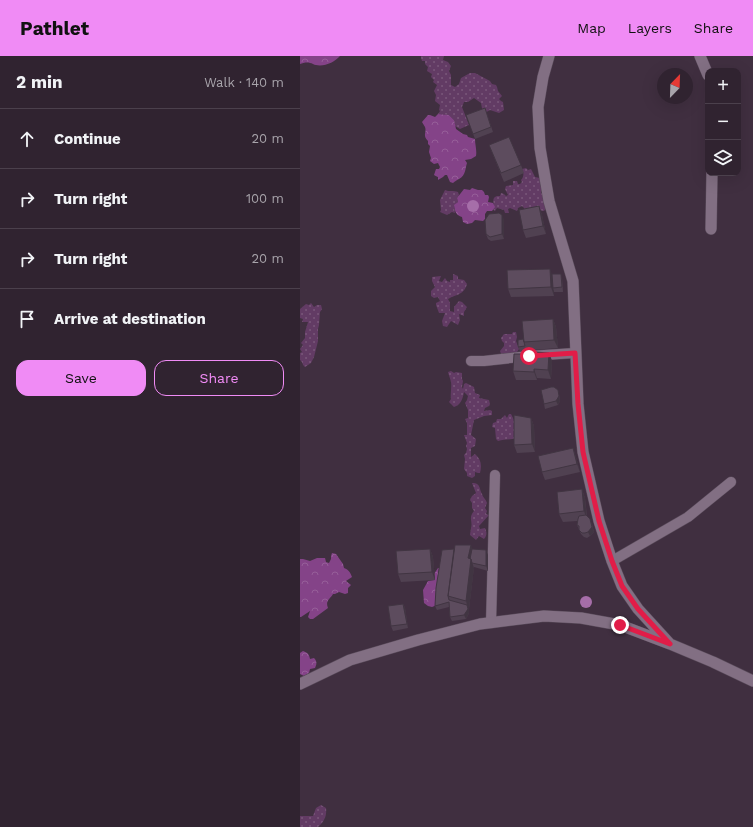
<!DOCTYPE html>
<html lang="en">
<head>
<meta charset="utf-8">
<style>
  :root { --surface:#302330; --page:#382b38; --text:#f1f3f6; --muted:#a8a4ab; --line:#4b404c; --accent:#f08bf5 }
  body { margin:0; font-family:"Work Sans",sans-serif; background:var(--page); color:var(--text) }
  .controls { position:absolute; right:12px; top:12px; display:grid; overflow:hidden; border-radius:8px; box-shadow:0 4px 16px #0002 }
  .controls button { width:36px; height:36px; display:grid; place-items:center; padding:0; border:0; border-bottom:1px solid var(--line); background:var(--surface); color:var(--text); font:20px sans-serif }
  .compass { position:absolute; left:357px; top:12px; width:36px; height:36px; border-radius:50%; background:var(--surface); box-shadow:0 4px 16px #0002; rotate:23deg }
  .stop { position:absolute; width:12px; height:12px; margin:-9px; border:3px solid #e11d48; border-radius:50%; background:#fff }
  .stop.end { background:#e11d48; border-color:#fff; box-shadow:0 1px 4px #0008 }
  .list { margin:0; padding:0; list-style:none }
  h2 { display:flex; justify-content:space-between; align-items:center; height:52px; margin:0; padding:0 16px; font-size:17px }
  h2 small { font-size:13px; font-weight:400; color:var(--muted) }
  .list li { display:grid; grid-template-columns:26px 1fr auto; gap:12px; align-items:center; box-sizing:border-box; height:60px; padding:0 16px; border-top:1px solid var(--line) }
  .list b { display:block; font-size:15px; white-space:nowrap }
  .list em { font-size:13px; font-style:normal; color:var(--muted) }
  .actions { display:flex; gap:8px; padding:12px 16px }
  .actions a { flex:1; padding:9px 0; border:1px solid var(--accent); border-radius:12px; text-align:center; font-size:14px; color:var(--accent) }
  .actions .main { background:var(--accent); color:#111 }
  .icon { flex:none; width:22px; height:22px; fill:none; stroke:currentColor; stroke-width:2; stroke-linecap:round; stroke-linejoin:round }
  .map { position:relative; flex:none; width:453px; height:771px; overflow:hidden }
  header { display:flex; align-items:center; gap:24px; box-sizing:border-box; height:56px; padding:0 20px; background:var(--accent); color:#111 }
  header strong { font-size:19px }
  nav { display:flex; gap:22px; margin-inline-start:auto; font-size:14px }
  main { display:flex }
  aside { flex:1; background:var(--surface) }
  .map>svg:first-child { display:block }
  .grass { fill:url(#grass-dots) }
  .forest { fill:url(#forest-crowns) }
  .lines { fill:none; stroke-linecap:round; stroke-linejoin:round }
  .service-casing { stroke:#594b5a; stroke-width:11 }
  .minor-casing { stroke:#594b5a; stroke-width:12 }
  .service { stroke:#826f83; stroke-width:10 }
  .minor { stroke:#826f83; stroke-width:11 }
  .tree { fill:#a66ea9 }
  .wall { fill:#504151 }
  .shaded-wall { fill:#413542 }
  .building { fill:#5d4c5e; stroke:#413542 }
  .route { stroke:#e11d48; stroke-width:5 }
</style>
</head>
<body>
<header>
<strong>Pathlet</strong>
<nav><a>Map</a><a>Layers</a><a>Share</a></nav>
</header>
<main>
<aside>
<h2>2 min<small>Walk · 140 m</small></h2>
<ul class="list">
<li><svg class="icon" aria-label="ahead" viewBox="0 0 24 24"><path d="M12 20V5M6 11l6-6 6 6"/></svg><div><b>Continue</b></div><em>20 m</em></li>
<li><svg class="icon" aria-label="right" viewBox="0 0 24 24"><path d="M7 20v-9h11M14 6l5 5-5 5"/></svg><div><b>Turn right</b></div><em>100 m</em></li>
<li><svg class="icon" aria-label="right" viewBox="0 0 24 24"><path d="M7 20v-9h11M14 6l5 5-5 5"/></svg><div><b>Turn right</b></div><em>20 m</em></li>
<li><svg class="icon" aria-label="arrive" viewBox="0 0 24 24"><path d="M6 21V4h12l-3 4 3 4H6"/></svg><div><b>Arrive at destination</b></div></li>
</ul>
<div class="actions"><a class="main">Save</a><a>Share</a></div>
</aside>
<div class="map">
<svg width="453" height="771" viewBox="0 0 453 771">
  <defs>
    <pattern id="grass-dots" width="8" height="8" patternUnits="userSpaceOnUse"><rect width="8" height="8" fill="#623b64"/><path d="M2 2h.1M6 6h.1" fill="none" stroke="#79577a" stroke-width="1.8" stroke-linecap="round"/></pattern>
    <pattern id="forest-crowns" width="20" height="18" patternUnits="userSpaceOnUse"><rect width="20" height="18" fill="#844388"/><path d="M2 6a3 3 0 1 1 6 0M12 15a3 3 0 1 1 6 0" fill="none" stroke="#965e99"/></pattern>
  </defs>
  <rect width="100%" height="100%" fill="#402f40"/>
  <path class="grass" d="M121,0H144L143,4L148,6L151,10L149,15L151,19V29L155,31L159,28L161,22L170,17H175L190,25L192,28L196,29L197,31L198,35L202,40L199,43L201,45L203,46L204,54L199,57L190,54L183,58L181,47L174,42L168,46H164L162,51L169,69L160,73L155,70L154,64L149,59L138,58L140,55L139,54L140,49L135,45L136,39L134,35L137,29L133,26L134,24L131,21L132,18L127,15L128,11L125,8V5H122L121,2Z
    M226,112L228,114L231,113L235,121L240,122L241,126L240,129L242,133L241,136C244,142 249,150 244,155L239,154H224V152L222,150L218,152L217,155L210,152L208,153L209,157H205L204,154L197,152L195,155L193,153L194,151C193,145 192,139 200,140L201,137L204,138L206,140L208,139L205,133L206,130L213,129V125H217L218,128H220L222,126L221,124C224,121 224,117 222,113Z
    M145,134C149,136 153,134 158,136L159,139L157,142L158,146L154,150L155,157L152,156L147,159L140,156L141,154L140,144Z
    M153,218L158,220V223L164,224L167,228C164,239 157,238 148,243L150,247V255L154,256V251L159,245L162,246L167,251L164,256V260L159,258L160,264L158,269L151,265L147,271L143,270L142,265L145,257H139L136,249V247L140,245L138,241L134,242L131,240V235L135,231L132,225V221L141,220L139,225L142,226L145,222L147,225L150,226V224H153Z
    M11,247L14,251L17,249H21L22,253L20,256L19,269L18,273V285L14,301L11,307L5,311C2,309 3,306 0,304V297L2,296L0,293L3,289L1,287L5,282V276L8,266H2L3,263L0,262V253L6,248L9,249Z
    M213,276H216L217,281L216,285L219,293L215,299L206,297L201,298L200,295L204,290V287L202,285L201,282L204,278H212Z
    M151,315L154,317L156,316L162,317V323L163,325L162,331L163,333L164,328L166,327L174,331L175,337L180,339L179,342L189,344L190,348L189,350L185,352L184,355L190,354L192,355V359L184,360L174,364L171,379L176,383L175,390L171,392V401L175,398C181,403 182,409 180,417H178L175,416V420L172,422L167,420V417L164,413L165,403L164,399L166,397L167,393L166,390L167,387L164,379H167V367L165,363L168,362V354L165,347L167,344L168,340L164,336C163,342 161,349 154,351L149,346L151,343C150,337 152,332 151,326C150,322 149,320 148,316Z
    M209,358H211L214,364L217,382C210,384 204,383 198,385L196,383L195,372L192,371L193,367L196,366L197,363H201L205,359L207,362Z
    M172,427C181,427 179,433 182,438C183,442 186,443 187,447L185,452L187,455L186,458L189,459L179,470L180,473L185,472C187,477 187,479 184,483L179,480L176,484L170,479C170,477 171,474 171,472C173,465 168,462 174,455L172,452V447L170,444L172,440L176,437Z
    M21,749L26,752C27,760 24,766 18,771H0V760H13L16,752Z"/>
  <path class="forest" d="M0,0H40C35,6 24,11 16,9C14,9 12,7 10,7C7,6 3,7 0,8Z
    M138,58L149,59L154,64L156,73L163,78L167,79L168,81L175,83C175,89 177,94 176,100L171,103L165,104L167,107C165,113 166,119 159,123C157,124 155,125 153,127L150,126L147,119H145L143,121L138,124V121L134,119L136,113H139L140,111L138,107L134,108L130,105L131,102L129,96L130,90L128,88V85C122,79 127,77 125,71C124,69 123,68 122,66L128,59H130L135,61Z
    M172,132L178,134H182L184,136L185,139H188L189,141L188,146L193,147L195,151L192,155H187L185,158V163L183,165L175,164L172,167L167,168L163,166L162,161C156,159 155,156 154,149L158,146L157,142L164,133L170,134Z
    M32,497L36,498L43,508L44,512C49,514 50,516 52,521L46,525L51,529L48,532V537L45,538L39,536L35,538H33C30,543 25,545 28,552L13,563H10L8,561L10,555L1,561H0V503H3L10,505L17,502H25L26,506L29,507L31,503V500Z
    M138,512H141L137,549L132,551L128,550L124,547L123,534L128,525L135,524L134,518Z
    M3,595C8,597 9,598 10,603L14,602C17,605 17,608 15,612L10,613L9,617L4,620L0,618V597Z"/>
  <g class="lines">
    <defs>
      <path id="service" d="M171,305H184L229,300L275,297
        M312,505L388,461L431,426
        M191,567L195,419"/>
      <path id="minor" d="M249,0L243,21L238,51L240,92L249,145L273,225L278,348L283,396L299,465L312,505L322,530L338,553L370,588
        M400,0L408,19
        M411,173L412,117
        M0,628L50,604L118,584L180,568L244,560L281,562L320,569L370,588L413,606L453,625"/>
    </defs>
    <use href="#service" class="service-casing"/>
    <use href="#minor" class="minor-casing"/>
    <use href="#service" class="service"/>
    <use href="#minor" class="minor"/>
  </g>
  <g class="tree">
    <circle cx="173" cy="150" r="6"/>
    <circle cx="286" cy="546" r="6"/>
  </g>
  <path class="wall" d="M185,52L193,76L175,83L166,59Z
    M189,89L221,109L224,117L204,126Z
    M239,150L242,159L246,178L226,182L223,174Z
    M204,163V183L191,185L188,183L186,178Z
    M252,218L262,222L263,236H254V235V240L211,241L208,233Z
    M253,263L256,271L258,292L220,295L218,291L223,283Z
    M249,297L252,305L251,323L237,322V324H216L213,315L235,298Z
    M259,338L260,345L258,349L245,353L244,348Z
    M231,362L234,370L235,396L217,397L214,389Z
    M273,392L276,401L280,416L245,424L242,416Z
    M282,433L285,442L287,460L292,468L294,476L290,480L287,482L284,481L281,478L277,469V465L263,466L259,458Z
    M130,493L133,501L135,524L101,526L98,518Z
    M172,493L186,494L188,499V515L174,511L169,553V557L166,563L152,565L150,561L149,551L137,554L135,550Z
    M103,548L105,552L108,572L93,575L91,570Z"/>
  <path class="shaded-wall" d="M239,150L242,159L246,178L243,170Z
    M202,159L204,163V183L202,178Z
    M250,213L253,221V232L254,235V240L251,231Z
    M253,263L256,271L258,292L254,284Z
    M249,297L252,305L251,323L248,314Z
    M234,313L237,322V324L234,316Z
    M258,334L260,345L258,349L256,345Z
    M231,362L234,370L235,396L232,388Z
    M273,392L276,401L280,416L277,408Z
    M282,433L285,442L287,464L284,455Z
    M290,463L294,476L290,480L288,476Z
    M171,489L174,497L172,506L174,512L169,553V557L166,563L164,559L167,549L166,545L168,502Z
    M130,493L133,501L135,524L132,516Z
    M186,494L188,499V515L186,510Z
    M103,548L105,552L108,572L107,568Z"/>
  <path class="building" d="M185,52L191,71L173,78L166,59Z
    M209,81L221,109L201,117L189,89Z
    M239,150L243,170L223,174L219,154Z
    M199,157L202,159V178L190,181L186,178L185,164L189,158Z
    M250,213L251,231L208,233L207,214Z
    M252,218H261L262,231L253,232Z
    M253,263L254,284L224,286L222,265Z
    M223,283L224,286L225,290L218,291V284Z
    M235,296L249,297L248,314L234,313V316L213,315L214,298H235Z
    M251,331H254L258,334L259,340L256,345L244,348L241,334Z
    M214,359L231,362L232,388L214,389Z
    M273,392L277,408L242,416L238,400Z
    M282,433L284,455L259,458L257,436Z
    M286,459L290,463L292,471L288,476L285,477H282L279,474V470L277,469L278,463L279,460Z
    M155,489H171L168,502L171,503L166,545L148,540Z
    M130,493L132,516L98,518L96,495Z
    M154,493L148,540L149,544L167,549L168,553L164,559L150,561L149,546L135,550L136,532L142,494Z
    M172,493L186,494V510L172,507L171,503H170Z
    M103,548L107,568L91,570L88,550Z"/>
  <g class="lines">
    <path class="route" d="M229,300L275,297L278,348L283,396L299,465L312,505L322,530L338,553L370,588L320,569"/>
  </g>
</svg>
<div class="controls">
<button>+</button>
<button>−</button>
<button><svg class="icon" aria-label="layers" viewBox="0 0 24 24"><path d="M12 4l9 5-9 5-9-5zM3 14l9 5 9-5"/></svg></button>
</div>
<svg class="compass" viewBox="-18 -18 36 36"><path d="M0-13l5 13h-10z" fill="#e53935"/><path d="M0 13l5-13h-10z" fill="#a8a4ab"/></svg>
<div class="stop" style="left:229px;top:300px"></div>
<div class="stop end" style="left:320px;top:569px"></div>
</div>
</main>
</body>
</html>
